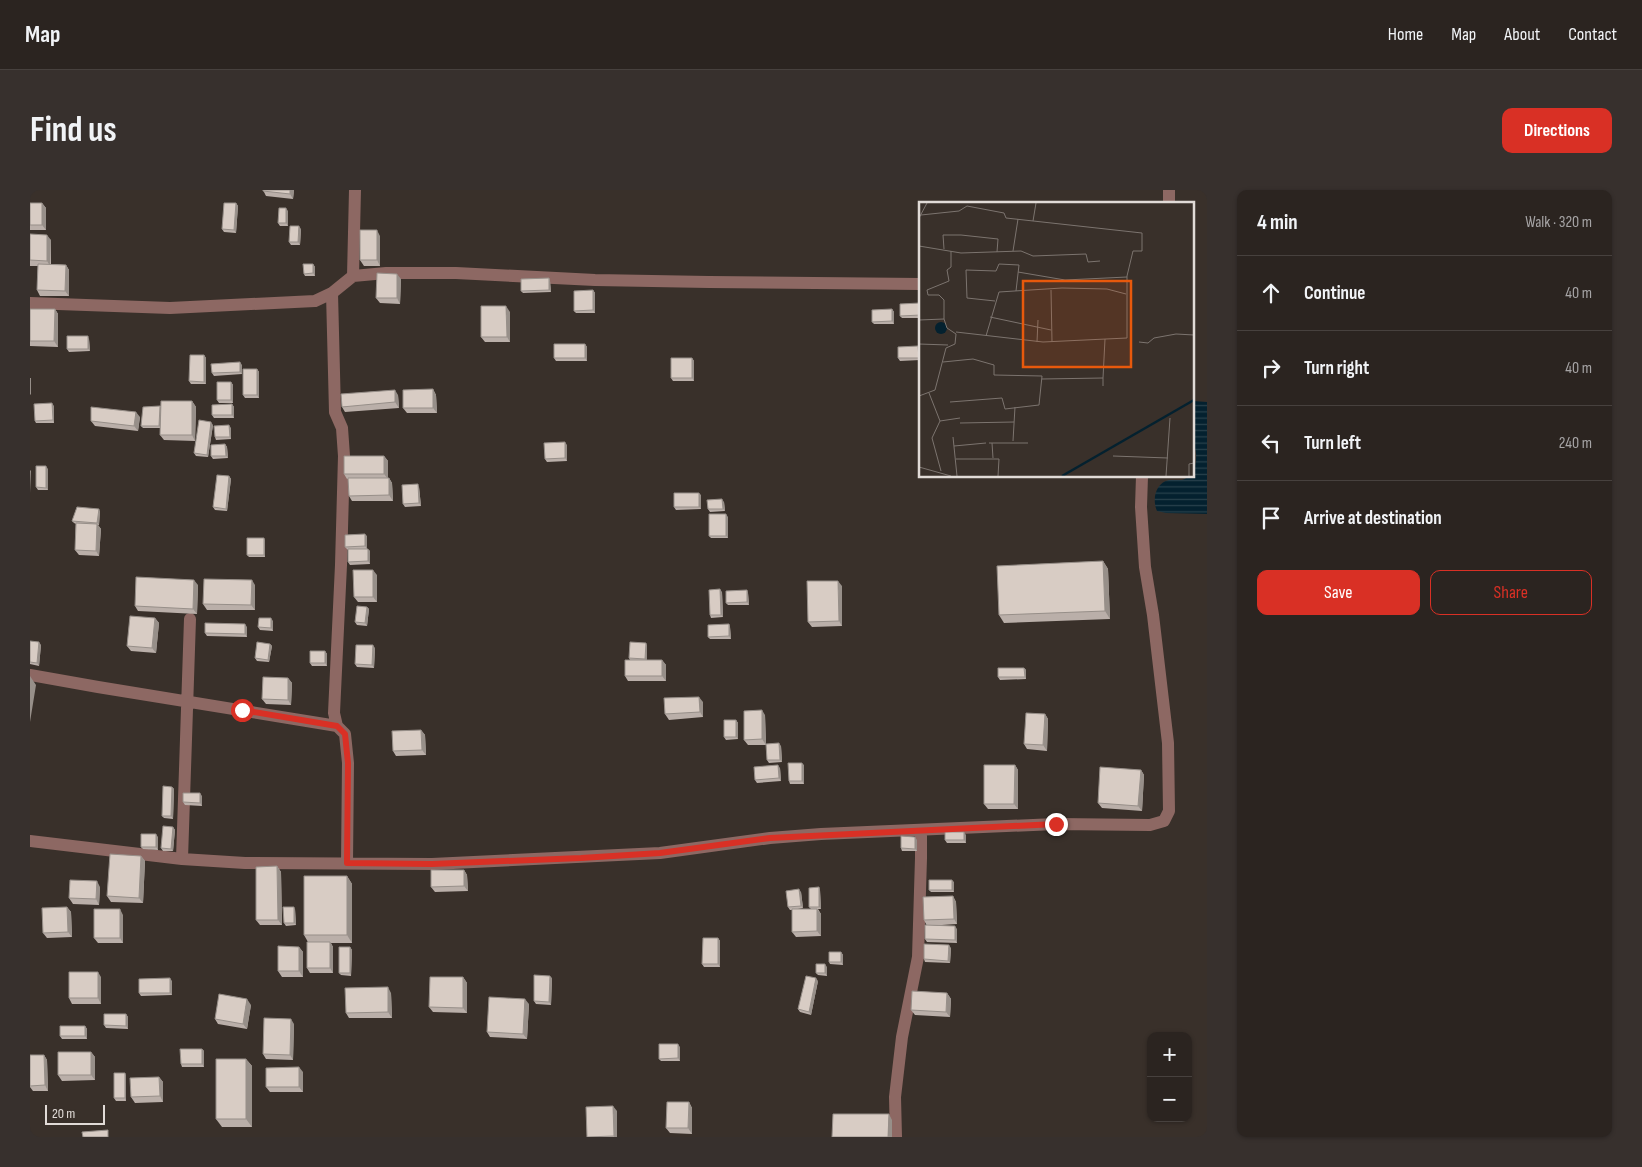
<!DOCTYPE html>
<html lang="en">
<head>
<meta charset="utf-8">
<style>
  :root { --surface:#2b2420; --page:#37302d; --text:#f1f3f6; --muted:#a6a4a5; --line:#47413e; --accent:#d93025 }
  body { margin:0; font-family:"Sofia Sans Condensed",sans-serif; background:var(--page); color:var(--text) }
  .controls { position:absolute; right:15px; bottom:15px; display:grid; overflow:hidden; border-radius:10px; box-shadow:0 1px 4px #0004 }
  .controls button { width:45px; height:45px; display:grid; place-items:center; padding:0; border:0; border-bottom:1px solid var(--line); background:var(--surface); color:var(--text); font:25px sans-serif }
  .scale { position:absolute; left:15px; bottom:12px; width:60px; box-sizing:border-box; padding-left:5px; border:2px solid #e1dbd7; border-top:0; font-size:14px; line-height:18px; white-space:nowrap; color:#e1dbd7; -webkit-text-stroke:4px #39302a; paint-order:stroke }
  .stop { position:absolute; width:15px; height:15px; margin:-11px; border:4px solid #d93025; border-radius:50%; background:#fff }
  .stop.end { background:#d93025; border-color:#fff; box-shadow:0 1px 5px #0008 }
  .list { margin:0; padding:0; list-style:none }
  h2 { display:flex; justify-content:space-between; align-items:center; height:65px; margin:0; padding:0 20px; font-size:21px }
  h2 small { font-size:16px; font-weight:400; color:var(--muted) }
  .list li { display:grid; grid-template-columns:32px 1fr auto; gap:15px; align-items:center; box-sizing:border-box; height:75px; padding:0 20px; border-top:1px solid var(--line) }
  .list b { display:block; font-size:19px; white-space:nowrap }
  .list em { font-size:16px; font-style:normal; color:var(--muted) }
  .actions { display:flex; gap:10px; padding:15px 20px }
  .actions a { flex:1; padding:11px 0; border:1px solid var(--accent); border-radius:10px; text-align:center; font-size:18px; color:var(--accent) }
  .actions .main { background:var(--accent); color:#fff }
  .icon { flex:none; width:28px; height:28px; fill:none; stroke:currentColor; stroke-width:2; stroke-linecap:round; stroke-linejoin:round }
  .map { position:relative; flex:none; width:1177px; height:947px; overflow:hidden; border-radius:10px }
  header { display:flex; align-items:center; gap:30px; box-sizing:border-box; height:70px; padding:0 25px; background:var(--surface); border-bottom:1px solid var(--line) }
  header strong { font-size:24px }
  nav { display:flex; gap:28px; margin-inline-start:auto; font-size:18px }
  .intro { display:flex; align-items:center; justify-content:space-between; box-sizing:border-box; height:120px; padding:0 30px }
  h1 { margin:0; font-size:35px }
  .button { padding:12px 22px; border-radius:10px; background:var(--accent); color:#fff; font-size:18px; font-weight:700 }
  main { display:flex; gap:30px; padding:0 30px }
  aside { flex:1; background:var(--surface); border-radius:10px; box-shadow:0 1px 4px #0004 }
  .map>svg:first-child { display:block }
  .water { fill:url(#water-rules) }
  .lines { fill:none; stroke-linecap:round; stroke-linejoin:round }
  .minor { stroke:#8d6863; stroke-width:12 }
  .wall { fill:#baafa9 }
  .shaded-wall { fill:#978f89 }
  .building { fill:#d8ccc4; stroke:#978f89 }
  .route { stroke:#d93025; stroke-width:6 }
  .inset-river { fill:none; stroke:#04212f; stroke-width:2.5 }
  .inset-road { fill:none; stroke:#7c746f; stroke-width:1 }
  .view { fill:#e8590c; fill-opacity:0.15; stroke:#e8590c; stroke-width:2.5 }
  .inset-edge { fill:none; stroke:#e1dbd7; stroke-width:2.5 }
</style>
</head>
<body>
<header>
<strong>Map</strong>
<nav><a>Home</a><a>Map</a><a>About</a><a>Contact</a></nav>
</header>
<div class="intro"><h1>Find us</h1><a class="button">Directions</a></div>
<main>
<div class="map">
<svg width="1177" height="947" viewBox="0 0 1177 947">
  <defs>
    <pattern id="water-rules" width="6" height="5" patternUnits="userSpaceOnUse" patternTransform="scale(1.25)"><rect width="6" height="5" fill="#04212f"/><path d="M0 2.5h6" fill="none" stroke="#28414c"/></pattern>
  </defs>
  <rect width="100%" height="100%" fill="#39302a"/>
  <path class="water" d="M1163,211L1177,212V324L1136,323L1127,321C1122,310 1125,293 1139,290C1143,290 1147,290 1152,290C1156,289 1158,286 1163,286C1165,275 1169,265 1163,254Z"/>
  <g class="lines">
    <path class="minor" d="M1139,14V0
      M323,86L325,0
      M302,103L305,222L312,238L314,266L311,375L304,523L307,536L315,544L318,573L317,673
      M0,113L140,118L285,111L302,103L323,86L356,83H426L565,90L679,92L891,94
      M0,485L68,497L307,536
      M0,651L152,669L215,673L402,674L630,663L740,648L791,644L1026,634L1120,635L1134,631L1139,621L1138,553L1123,425L1115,377L1111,317L1112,286
      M152,669L160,429
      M866,947L865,907L872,847L888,767L891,668V640"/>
  </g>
  <path class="wall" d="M233,0H264L263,9L236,6Z
    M0,13H12L16,18V40H0Z
    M206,13L208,16L206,43L194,42L192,39Z
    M258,21V36H250L248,33Z
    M271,39L270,55H261L259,52Z
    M0,44L21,50V74L36,75L39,80V106H10L7,100L8,76H0Z
    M350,46V76H334L330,70Z
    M283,74L285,77V86H275L274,84Z
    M519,88L520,91L521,102L493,103L491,101Z
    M371,89L370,114L350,113L346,108Z
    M563,100L565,103V123H546L544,121Z
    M890,113L891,128H872L870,126Z
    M0,119H25L28,124V157L0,156Z
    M862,119L864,122V134H844L842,132Z
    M480,122V152H455L451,147Z
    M59,149L60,161L39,162L37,159Z
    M555,154L557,157V171H526L524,168Z
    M890,159V170L870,171L868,168Z
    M174,165L176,168V194H161L159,191Z
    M662,168L664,171V191H643L641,188Z
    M212,175V184L184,186L182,183Z
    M227,179L229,182V208H215L213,205Z
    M201,192L203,195V213H189L187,210Z
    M403,199L406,205L407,223H377L373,218Z
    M368,205L369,218L315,222L312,217Z
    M162,211L166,217L165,251L134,250L130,245V238H113L111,236L130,216Z
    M202,214L204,217V228H184L182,225Z
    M24,216V233H6L5,231Z
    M110,227L108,241L65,236L61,231Z
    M183,235L178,267L166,266L164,263Z
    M201,238V249L186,250L185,247Z
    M195,254L197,257L198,268L183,269L181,266Z
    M537,255V271L517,272L515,269Z
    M354,266L358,271V288H359L362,293L363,311H322L319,306L318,289H317L314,284Z
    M18,279V300H8L6,297Z
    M199,286L201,289L197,321L185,320L183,317Z
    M389,297L391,316L375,317L373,314Z
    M671,305V319L646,320L644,317Z
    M694,312L695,321L680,322L678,319Z
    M70,321L69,335H68L71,339L69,366L49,365L45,360L46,334L44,333L42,331Z
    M698,327V348H681L679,346Z
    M337,346V359L340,361V374L320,375L318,372V360L315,357Z
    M234,348L235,351V367H219L217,365Z
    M1073,371L1078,379L1080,429L974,433L969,425Z
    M347,385V412H328L324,407Z
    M168,395L167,424L108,421L105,416Z
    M225,395V420H177L173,414Z
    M812,396V436L782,437L778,432Z
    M717,400L718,403L719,415H698L696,413Z
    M692,402L693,427L681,428L680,425Z
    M337,417L339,419L337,436L327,435L325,432Z
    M125,428L129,433L126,463L101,461L97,456Z
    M243,431V441L230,440L228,437Z
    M699,434L700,437L701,449H680L678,447Z
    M217,437V447L177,446L175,443Z
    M0,451L11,455L9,476L0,474Z
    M616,453L617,456V470H632L636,475V491H598L595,486L600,470L599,468Z
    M240,454L242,456L239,472L227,471L225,468Z
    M345,458L344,478L327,477L325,474Z
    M295,461L297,464V476H282L280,473Z
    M994,478L996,480V489L970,490L968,487Z
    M258,488L262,493L261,515L236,514L232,509Z
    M673,512V527L639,530L635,524Z
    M1015,524L1018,529L1017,561L997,559L994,554Z
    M735,525L736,555H718L714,550Z
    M706,530L708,533V549L696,550L694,547Z
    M391,540L395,545L396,565L366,566L363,561Z
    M751,556L752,572L739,573L737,570Z
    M774,575V594H760L759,591Z
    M985,575L988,580V619H958L954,614Z
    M750,578L751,591L727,593L725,590Z
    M1111,580L1114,585L1112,621L1072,618L1068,613Z
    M142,597L144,599L143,629L134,628L132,626Z
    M172,606V616L155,615L153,612Z
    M143,637L145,640L143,661H133L131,658Z
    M936,645V653H917L915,650Z
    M128,647V660L113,659L111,657Z
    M887,650V661H872L871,658Z
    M111,666L115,671L113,713L81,712L77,706Z
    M247,676L251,682L252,735H230L226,730Z
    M434,680L437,685L438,701L405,702L401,697Z
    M317,686L322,694V753H301L303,757V783H280L277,778L278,752L274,745Z
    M924,692V702H901L899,700Z
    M70,697L69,715L43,714L39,708Z
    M789,697L790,700L791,719H788L791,724V746L766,747L762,742V720H760L758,717L771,702L773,718L768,719H781L779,717Z
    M923,706L926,712L927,734L897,736L894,730Z
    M37,717L41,722L42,747L17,748L13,743Z
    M265,719L266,735L256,736L254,733Z
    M93,725V753H68L64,748Z
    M927,739V753L897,752L895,749Z
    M688,748L690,751V777H674L672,774Z
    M269,757L273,762V787H252L248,781Z
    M320,757L322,760L321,786L311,785L309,783Z
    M921,758L920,773L895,772L894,769Z
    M811,762L813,765V775L800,774L799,772Z
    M797,777V786L788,785L786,783Z
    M71,787V814H42L39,808Z
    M433,787L437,793V823L403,822L399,817Z
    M522,788L521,815L506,814L504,811Z
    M142,791V805L111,806L109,803Z
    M788,791L781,825L770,822L768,819Z
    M361,803L362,828H319L316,823Z
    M917,803L921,809L920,827L885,825L881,820Z
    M499,814L497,849L460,847L457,842Z
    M221,815L217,839L188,834L185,829Z
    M96,824L98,827V839L76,838L74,835Z
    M264,834L263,870L236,869L233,864Z
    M55,836L57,839V849H32L30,846Z
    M650,857V871H631L629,869Z
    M172,859L174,861V877H152L151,874Z
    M61,862L65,867V890L32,891L28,885Z
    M0,865H14L17,870L18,901H3L0,897Z
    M216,869L222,876V937H192L186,929Z
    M273,882V902H240L236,897Z
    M95,883L96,886V911H86L84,908Z
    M129,887L133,892V912L105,913L101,907Z
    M659,912L662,918V944L640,943L636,938Z
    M587,921V947H557Z"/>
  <path class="shaded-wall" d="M260,0H264L263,9L260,4Z
    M12,13L16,18V40L12,35Z
    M206,13L208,16L206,43L204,40Z
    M256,18L258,21V36L256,33Z
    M269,36L271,39L270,55L268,52Z
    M347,40L350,46V76L347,70Z
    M17,45L21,50L20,76L17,71Z
    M283,74L285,77V86L283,83Z
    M36,75L39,80V106L35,101Z
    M367,84L371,89L370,114L367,108Z
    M519,88L520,91L521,102L519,100Z
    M563,100L565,103V123L563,120Z
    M476,116L480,122V152L477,147Z
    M25,119L28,124V157L24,151Z
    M862,119L864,122V134L862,131Z
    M58,146L59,149L60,161L58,159Z
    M555,154L557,157V171L555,168Z
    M888,156L890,159V170L889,168Z
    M174,165L176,168V194L174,192Z
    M662,168L664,171V191L662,188Z
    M210,172L212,175V184L210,182Z
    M227,179L229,182V208L227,205Z
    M0,188H1V205L0,204Z
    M201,192L203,195V213L201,210Z
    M403,199L406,205L407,223L403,218Z
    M365,200L368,205L369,218L365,212Z
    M162,211L166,217L165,251L162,245Z
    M22,213L24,216V233L23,230Z
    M202,214L204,217V228L202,225Z
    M130,216L132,219L131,238L129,236Z
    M106,222L110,227L108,241L104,236Z
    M181,232L183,235L178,267L177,265Z
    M199,235L201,238V249L200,247Z
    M535,252L537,255V271L535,268Z
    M195,254L197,257L198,268L196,266Z
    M354,266L358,271V289L354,284Z
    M16,276L18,279V300L16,298Z
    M0,280L1,281L0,303Z
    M199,286L201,289L197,321L196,319Z
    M359,288L362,293L363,311L359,305Z
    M388,294L389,297L391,316L389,313Z
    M669,303L671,305V319L669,317Z
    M692,309L694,312L695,321L693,319Z
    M69,319L70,321L69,335L67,333Z
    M696,324L698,327V348L696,346Z
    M67,334L71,339L69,366L66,361Z
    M335,344L337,346V359L335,356Z
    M234,348L235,351V367L234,365Z
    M338,359L340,361V374L338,371Z
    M1073,371L1078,379L1080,429L1075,421Z
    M343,380L347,385V412L343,407Z
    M164,390L168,395L167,424L163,419Z
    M222,390L225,395V420L221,415Z
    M808,391L812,396V436L809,431Z
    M690,399L692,402L693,427L691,425Z
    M717,400L718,403L719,415L717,412Z
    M337,417L339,419L337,436L335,433Z
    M125,428L129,433L126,463L122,458Z
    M241,428L243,431V441L241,438Z
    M215,434L217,437V447L215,444Z
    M699,434L700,437L701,449L699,446Z
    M9,452L11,455L9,476L7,473Z
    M616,453L617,456V472L615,469Z
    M240,454L242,456L239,472L238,470Z
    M343,455L345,458L344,478L342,475Z
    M295,461L297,464V476L295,473Z
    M632,470L636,475V491L632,486Z
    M994,478L996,480V489L995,487Z
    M0,486L6,495L0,532Z
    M258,488L262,493L261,515L258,510Z
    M669,507L673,512V527L670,522Z
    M732,520L735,525L736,555L732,549Z
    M1015,524L1018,529L1017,561L1013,555Z
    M706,530L708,533V549L706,547Z
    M391,540L395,545L396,565L392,560Z
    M749,553L751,556L752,572L750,570Z
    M772,573L774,575V594L772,591Z
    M748,575L750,578L751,591L749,588Z
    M985,575L988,580V619L984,614Z
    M1111,580L1114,585L1112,621L1108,616Z
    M142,597L144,599L143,629L141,626Z
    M170,603L172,606V616L170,613Z
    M143,637L145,640L143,661L141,659Z
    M934,642L936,645V653L934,650Z
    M126,644L128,647V660L126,657Z
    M885,647L887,650V661L885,659Z
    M111,666L115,671L113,713L109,708Z
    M247,676L251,682L252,735L248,730Z
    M434,680L437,685L438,701L434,696Z
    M317,686L322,694V753L317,745Z
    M922,690L924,692V702L922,700Z
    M67,691L70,697L69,715L66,709Z
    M789,697L790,700L791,719L789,717Z
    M769,699L771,702L773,718L771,716Z
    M923,706L926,712L927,734L924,729Z
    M37,717L41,722L42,747L38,742Z
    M264,717L265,719L266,735L264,733Z
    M90,719L93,725V753L90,748Z
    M787,719L791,724V746L787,741Z
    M925,736L927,739V753L925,750Z
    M688,748L690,751V777L688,774Z
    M300,752L303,757V783L300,778Z
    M919,755L921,758L920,773L918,771Z
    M269,757L273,762V787L269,781Z
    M320,757L322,760L321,786L320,783Z
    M811,762L813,765V775L811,772Z
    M795,774L797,777V786L795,783Z
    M68,782L71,787V814L68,808Z
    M520,786L522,788L521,815L519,812Z
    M433,787L437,793V823L433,818Z
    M140,788L142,791V805L140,803Z
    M786,788L788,791L781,825L779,822Z
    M358,797L361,803L362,828L358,822Z
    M917,803L921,809L920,827L916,822Z
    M217,809L221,815L217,839L213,834Z
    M495,809L499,814L497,849L493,844Z
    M96,824L98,827V839L96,836Z
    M261,829L264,834L263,870L260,865Z
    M55,836L57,839V849L55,846Z
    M648,854L650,857V871L648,868Z
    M172,859L174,861V877L172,874Z
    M61,862L65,867V890L61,885Z
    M14,865L17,870L18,901L15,895Z
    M216,869L222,876V937L216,929Z
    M269,877L273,882V902L269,897Z
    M95,883L96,886V911L95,908Z
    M129,887L133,892V912L130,906Z
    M659,912L662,918V944L658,938Z
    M583,916L587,921V947H584V946Z
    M859,924L862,930V947H858Z"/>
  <path class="building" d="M233,0H260V4L233,1Z
    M0,13H12V35H0Z
    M194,13H206L204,40L192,39Z
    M249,18H256V33H248Z
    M260,36H269L268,52H259Z
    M330,40H347V70H330Z
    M0,44L17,45V71L0,70Z
    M8,74L36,75L35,101L7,100Z
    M273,74H283V83L274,84Z
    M347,83L367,84V108H346Z
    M519,88V100L491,101V89Z
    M563,100V120L544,121V101Z
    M890,113L891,125L870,126V114Z
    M451,116H476L477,147H451Z
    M0,119H25L24,151H0Z
    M862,119V131L842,132V120Z
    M37,146H58V159H37Z
    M524,154H555V168H524Z
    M888,156L889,168H868V157Z
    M160,165H174V192L159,191Z
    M641,168H662V188H641Z
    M210,172V182L182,183L181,174Z
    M213,179H227V205H213Z
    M187,192H201V210H187Z
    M403,199V218H373V200Z
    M365,200V212L312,217L311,204Z
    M131,211H162V245H130Z
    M22,213L23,230L5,231L4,214Z
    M202,214V225H182V215Z
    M130,216L129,236H111L113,217Z
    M61,217L106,222L104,236L61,231Z
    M169,230L181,232L177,265L164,263Z
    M199,235L200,247H185L184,236Z
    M535,252V268L515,269L514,253Z
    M195,254L196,266H181V255Z
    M314,266H354V284H314Z
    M6,276H16V298L6,297Z
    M187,285L199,286L196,319L183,317Z
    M318,288H359V305L319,306Z
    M388,294L389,313L373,314L372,295Z
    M644,303H669V317H644Z
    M692,309L693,319H678L677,310Z
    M47,317L69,319L67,333L42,331Z
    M679,324H696V346H679Z
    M46,333L67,334L66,361L45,360Z
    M335,344V356L315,357V345Z
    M217,348H234V365H217Z
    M318,359H338V371L318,372Z
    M1073,371L1075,421L969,425L967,376Z
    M323,380H343V407H324Z
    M106,387L164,390L163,419L105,416Z
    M174,389L222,390L221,415L173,414Z
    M777,391H808L809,431L778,432Z
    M690,399L691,425H680L679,400Z
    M717,400V412L696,413V401Z
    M327,416L337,417L335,433L325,432Z
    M100,426L125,428L122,458L97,456Z
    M229,428H241V438L228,437Z
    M175,433L215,434V444L175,443Z
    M699,434V446L678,447V435Z
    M0,451L9,452L7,473L0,472Z
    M227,452L240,454L238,470L225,468Z
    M600,452L616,453L615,469L599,468Z
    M326,455H343L342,475L325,474Z
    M280,461H295V473H280Z
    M595,470H632V486H595Z
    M968,478H994L995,487H968Z
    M233,487L258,488V510L232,509Z
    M669,507L670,522L635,524L634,508Z
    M732,520V549L714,550V521Z
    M996,523L1015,524L1013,555L994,554Z
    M694,530H706V547H694Z
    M391,540L392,560L363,561L362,541Z
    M749,553L750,570H737L736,554Z
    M758,573H772V591H759Z
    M748,575L749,588L725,590L724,577Z
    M954,575H985L984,614H954Z
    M1070,577L1111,580L1108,616L1068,613Z
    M133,596L142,597L141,626H132Z
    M153,603H170V613L153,612Z
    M133,636L143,637L141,659L131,658Z
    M915,642H934V650H915Z
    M111,644H126V657H111Z
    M871,646L885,647V659L871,658Z
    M80,664L111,666L109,708L77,706Z
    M247,676L248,730H226V677Z
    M401,680H434V696L401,697Z
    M274,686H317V745H274Z
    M40,690L67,691L66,709L39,708Z
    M899,690H922V700H899Z
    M789,697V717H779V698Z
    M769,699L771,716L758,717L756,701Z
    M923,706L924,729L894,730L893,707Z
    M37,717L38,742L13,743L12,718Z
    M253,717H264V733H254Z
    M64,719H90V748H64Z
    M762,719H787V741L762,742Z
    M895,735L925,736V750L895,749Z
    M673,748H688V774H672Z
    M277,752H300V778H277Z
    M894,754L919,755L918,771L894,769Z
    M248,756L269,757V781H248Z
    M309,757H320V783H309Z
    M799,762H811V772H799Z
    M786,774H795V783H786Z
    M39,782H68V808H39Z
    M504,785L520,786L519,812L504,811Z
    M776,786L786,788L779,822L768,819Z
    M400,787H433V818L399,817Z
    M140,788V803H109V789Z
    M358,797V822L316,823L315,798Z
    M882,801L917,803L916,822L881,820Z
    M189,804L217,809L213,834L185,829Z
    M459,807L495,809L493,844L457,842Z
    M74,824H96V836L74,835Z
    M234,828L261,829L260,865L233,864Z
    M30,836H55V846H30Z
    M629,854H648V868L629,869Z
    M150,859H172V874H151Z
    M28,862H61V885H28Z
    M0,865H14L15,895L0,896Z
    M186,869H216V929H186Z
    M269,877V897H236V878Z
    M84,883H95V908H84Z
    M129,887L130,906L101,907L100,888Z
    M637,912H659L658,938H636Z
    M583,916L584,946L557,947L556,917Z
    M803,924H859L858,947H802Z
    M78,940V947H53L52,942Z"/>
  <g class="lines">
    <path class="route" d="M212,520L307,536L315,544L318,573L317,673L402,674L551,668L630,663L740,648L1026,634"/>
  </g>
  <g transform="translate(889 12)">
    <rect width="275" height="275" fill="#39302a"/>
    <path d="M16 126a6 6 0 1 1 12 0a6 6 0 1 1-12 0Z" fill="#04212f"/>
    <path class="inset-river" d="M143,274L275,198"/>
    <path class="inset-road" d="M2,13L40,9L48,4L85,11L87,16L223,31M0,16L8,1M114,19L117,1M0,44L42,51L102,49L114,54L167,52L169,60L181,59M25,47L24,33H42L79,37L78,50M94,49L99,17M99,70L146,78L208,75M132,88L133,140M76,99L48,96L47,68L77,69L80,62L100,63L97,89M71,115L132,128M25,117V98L20,93H9L8,88L30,79L28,68L32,65V49M0,118L25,117L28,126L37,132L36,142L27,146L16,188L0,194M37,130L124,140L208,136V74L214,49H223V31M67,134L80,90L143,86L188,87L207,92M118,140L119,118M220,140L229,141L235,136L257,132L275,133M0,142L29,143M24,160L54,157L75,163V173L123,174L120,203L86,207L83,196L31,200M184,176L186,137M123,177L184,176V184M10,191L21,219L13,236L22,269M21,219L41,216M41,221L95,220M34,235L38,274M94,239L96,205M70,241H109M73,241L74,256M35,244L67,241M194,254L249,256M37,257H80L79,274M0,265L32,274M247,274L251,216M270,274V262L275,261"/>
    <path class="view" d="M104,79H212V165H104Z"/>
    <rect width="275" height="275" class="inset-edge"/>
  </g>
</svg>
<div class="controls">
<button>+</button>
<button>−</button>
</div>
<div class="scale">20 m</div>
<div class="stop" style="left:212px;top:520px"></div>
<div class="stop end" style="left:1026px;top:634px"></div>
</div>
<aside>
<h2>4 min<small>Walk · 320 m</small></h2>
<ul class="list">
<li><svg class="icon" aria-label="ahead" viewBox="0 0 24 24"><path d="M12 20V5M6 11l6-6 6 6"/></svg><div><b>Continue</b></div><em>40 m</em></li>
<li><svg class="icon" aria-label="right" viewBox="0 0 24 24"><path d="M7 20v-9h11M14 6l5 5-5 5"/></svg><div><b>Turn right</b></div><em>40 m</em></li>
<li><svg class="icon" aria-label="left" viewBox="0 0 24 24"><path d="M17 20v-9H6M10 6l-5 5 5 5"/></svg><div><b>Turn left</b></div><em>240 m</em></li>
<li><svg class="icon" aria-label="arrive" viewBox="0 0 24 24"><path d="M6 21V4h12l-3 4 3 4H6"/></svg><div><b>Arrive at destination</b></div></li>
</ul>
<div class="actions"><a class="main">Save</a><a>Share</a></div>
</aside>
</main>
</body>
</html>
